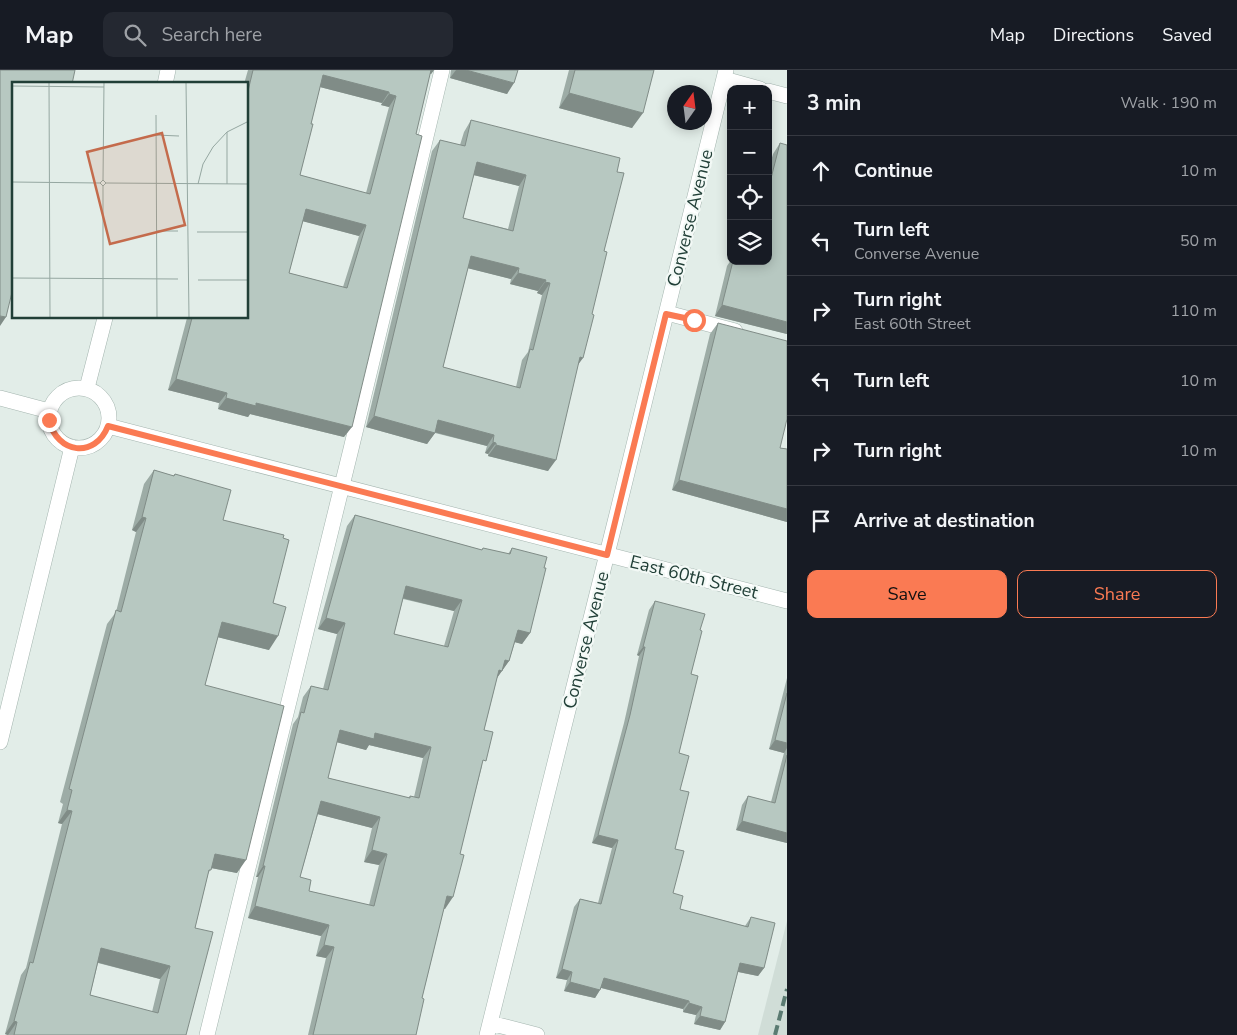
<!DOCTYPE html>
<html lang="en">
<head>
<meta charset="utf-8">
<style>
  :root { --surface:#171b24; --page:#242831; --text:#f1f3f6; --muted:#9ea1a6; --line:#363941; --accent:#fa7a53 }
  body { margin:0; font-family:"Nunito Sans",sans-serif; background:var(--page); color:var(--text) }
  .controls { position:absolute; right:15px; top:15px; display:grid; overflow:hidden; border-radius:10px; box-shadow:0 2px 12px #0003 }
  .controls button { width:45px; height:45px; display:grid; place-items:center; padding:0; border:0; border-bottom:1px solid var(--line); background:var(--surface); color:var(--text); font:25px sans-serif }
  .compass { position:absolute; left:667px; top:15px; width:45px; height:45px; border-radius:50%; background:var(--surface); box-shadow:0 2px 12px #0003; rotate:14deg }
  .stop { position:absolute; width:15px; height:15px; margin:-11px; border:4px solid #fa7a53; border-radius:50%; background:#fff }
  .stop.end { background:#fa7a53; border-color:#fff; box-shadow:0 1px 5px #0008 }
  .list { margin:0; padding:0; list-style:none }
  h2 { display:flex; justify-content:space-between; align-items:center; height:65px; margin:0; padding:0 20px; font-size:21px }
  h2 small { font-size:16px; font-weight:400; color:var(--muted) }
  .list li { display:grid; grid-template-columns:32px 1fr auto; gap:15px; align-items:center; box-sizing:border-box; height:70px; padding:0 20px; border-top:1px solid var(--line) }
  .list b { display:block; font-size:19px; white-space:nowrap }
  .list p { margin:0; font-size:16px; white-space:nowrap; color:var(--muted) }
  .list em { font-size:16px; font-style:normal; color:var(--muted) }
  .actions { display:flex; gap:10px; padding:15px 20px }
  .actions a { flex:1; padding:11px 0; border:1px solid var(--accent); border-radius:10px; text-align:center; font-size:18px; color:var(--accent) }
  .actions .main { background:var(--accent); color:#111 }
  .icon { flex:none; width:28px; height:28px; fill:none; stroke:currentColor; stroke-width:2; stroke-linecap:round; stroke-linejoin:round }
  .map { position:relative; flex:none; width:787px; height:965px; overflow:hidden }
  header { display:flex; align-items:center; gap:30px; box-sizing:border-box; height:70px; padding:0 25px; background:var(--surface); border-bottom:1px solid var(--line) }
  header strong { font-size:24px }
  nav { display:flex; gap:28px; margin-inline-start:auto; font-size:18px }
  .search { width:350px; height:45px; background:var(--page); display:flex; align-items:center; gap:12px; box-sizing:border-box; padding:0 18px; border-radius:10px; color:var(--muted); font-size:19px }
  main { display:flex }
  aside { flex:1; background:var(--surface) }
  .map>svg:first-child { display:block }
  .built { fill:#d0ddd7 }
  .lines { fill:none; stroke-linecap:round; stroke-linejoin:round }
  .minor-casing { stroke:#a4b5af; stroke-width:16 }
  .minor { stroke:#fff; stroke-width:15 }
  .rail { stroke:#5b7b72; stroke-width:4; stroke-dasharray:10 5; stroke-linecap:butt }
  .wall { fill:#9daca6; fill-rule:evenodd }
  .shaded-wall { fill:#808c87 }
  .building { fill:#b7c8c1; stroke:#808c87; fill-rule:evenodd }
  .route { stroke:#fa7a53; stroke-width:6 }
  .labels { text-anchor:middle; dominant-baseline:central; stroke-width:4.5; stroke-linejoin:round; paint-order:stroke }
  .street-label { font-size:18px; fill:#213f37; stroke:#f3f9f6 }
  .inset-road { fill:none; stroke:#95a7a1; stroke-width:1 }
  .view { fill:#c46b4c; fill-opacity:0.15; stroke:#c46b4c; stroke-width:2.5 }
  .inset-edge { fill:none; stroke:#213f37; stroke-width:2.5 }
</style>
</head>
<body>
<header>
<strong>Map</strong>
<div class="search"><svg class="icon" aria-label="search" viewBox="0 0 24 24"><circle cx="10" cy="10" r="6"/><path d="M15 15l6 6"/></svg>Search here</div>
<nav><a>Map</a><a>Directions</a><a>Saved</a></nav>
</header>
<main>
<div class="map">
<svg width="787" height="965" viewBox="0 0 787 965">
  <rect width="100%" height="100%" fill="#e2ede8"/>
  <path class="built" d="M787,851V965H758Z"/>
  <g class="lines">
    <defs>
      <path id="minor" d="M724,9L760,19
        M165,14L168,0
        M768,21L787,26
        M667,243L735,261
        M49 348a30 30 0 1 1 60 0a30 30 0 1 1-60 0Z
        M87,318L105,248
        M0,328L49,341
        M108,356L787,531
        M0,672L72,377
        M490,953L537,965
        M207,965L351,379L442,0
        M487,965L617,444L726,0"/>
    </defs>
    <use href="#minor" class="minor-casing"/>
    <use href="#minor" class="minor"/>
    <path class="rail" d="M775,965L787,919"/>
  </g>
  <path class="wall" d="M248,0H434L431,4H430L344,367L250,344L248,347L218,339L219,333L168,320L187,248H248V14H244ZM320,17L382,33L381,35L389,37L366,123L300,105L311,54ZM303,151L359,166L343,217L289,203Z
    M451,0H518L507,24L450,8Z
    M569,0H654L632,58L559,38Z
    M471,50L617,102L604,181L578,295L548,401L488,386V384L485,383L487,376L435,363L427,374L366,357L432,81L440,70L460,75L464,62ZM474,105L519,116L508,159L463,148ZM468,198L511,209L510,214L538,221L537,223L542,225L528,282L522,290L516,317L443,297Z
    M780,73L787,264L715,246L727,196L731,190V191H768V101L773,84Z
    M718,253L780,378L787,379V452L672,420L710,264Z
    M154,400L173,406L175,404L223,450L273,533L269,580L218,567L205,615L237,803L211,798L208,804L195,858L186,965H8L5,964L21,905L26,898L62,754L58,753L63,734L60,732L107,554L116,542L136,462L132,460L144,414ZM98,893L160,909L152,942L90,925Z
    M355,445L482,480L483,478L508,484L512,478L530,563L522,574L515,572L509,591L497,608L484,660L482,696L445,839L444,838L422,928L416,965H308L326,888L316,886L321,866L248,848L258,807H256L293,654L298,647L303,627L311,616L323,619L337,564L318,559L347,456ZM403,529L454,541L444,576L394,564ZM337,672L366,680L369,675L423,688L414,727L410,726L409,728L328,708ZM318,744L372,758L364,792L379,795L369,835L309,821L300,807Z
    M655,531L700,560L691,604L679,683L680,720L675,779L673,823L680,839L745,856L751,847L764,898L758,906L738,902L725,952L720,960L694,954L696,945L683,942V939L601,918L595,928L564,921L567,910L556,908L574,837L580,829L598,833L612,778L592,773L624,653L639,586L637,585L649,540Z
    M787,608V773L736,760L742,735L748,726L771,732L784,683L769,679Z"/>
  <path class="shaded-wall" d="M427,0H434L431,4L425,3Z
    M456,0H466L514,13L507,24L450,8Z
    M323,5L389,22L382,33L316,16Z
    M569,23L643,43L632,58L559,38Z
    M389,24L396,26L389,37L381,35Z
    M477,92L526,105L519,116L469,104Z
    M306,139L366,155L359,166L298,150Z
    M471,186L519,198L511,209L463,197Z
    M518,203L546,210L538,221L510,214Z
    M545,212L550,213L542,225L537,223Z
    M722,235L787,252V264L715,246Z
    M0,246L6,247L0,256Z
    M580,287L583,288L575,299Z
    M176,309L227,323L219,333L168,320Z
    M226,328L256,333L352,357L344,367L250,344L248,347L218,339Z
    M374,346L435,363L427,374L366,357Z
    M438,350L494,365L487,376L430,361Z
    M493,372L496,373L488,384L485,383Z
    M496,375L556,390L548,401L488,386Z
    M679,410L787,439V452L672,420Z
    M142,447L146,448L136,462L132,460Z
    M406,516L462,530L454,541L398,527Z
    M326,548L345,553L337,564L318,559Z
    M222,552L278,566L269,580L213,566Z
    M518,560L530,563L522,574L510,571Z
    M643,577H645L639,586L637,585Z
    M505,590L509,591L494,612L498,602Z
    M340,660L375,663L431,677L423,688L369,675L366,680L332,671Z
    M775,670L787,673V678L784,683L769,679Z
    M321,731L380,747L372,758L313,743Z
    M67,740L72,741L62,754L58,753Z
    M742,751L787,763V773L736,760Z
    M598,765L618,770L612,778L592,773Z
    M372,780L387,784L379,795L364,792Z
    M215,784L246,790L237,803L206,797Z
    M263,796H265L258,807H256Z
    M447,826L453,827L445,839L439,837Z
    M255,836L329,855L321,866L248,848Z
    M324,875L334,877L326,888L316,886Z
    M101,878L170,896L160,909L92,891Z
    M740,893L764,898L758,906L734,901Z
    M562,899L572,902L567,910L556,908Z
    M604,908L689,931L683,939L598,917Z
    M570,912L600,920L595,928L564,921Z
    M689,933L702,937L696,945L683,942Z
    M700,946L725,952L720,960L694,954Z
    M14,951L17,952L8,965L5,964Z"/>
  <path class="building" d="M0,0H75L72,14H14V214L6,247L0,246Z
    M253,0H431L416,64L422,66L352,357L256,333V336L226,328L227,323L176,309L192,248H248V21ZM323,5L389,22V24L396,26L370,124L300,105L313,54H311ZM306,139L366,155L347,218L289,203Z
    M466,0H518L514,13Z
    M575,0H654L643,43L569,23Z
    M471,50L620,88L617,102L624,103L604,181L607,182L592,244L594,245L583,288L580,287L556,390L496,375V373L493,372L494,365L438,350L435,363L374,346L440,70L465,76ZM477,92L526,105L513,161L463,148ZM471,186L519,198L518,203L546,210L545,212L550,213L533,280L530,279L520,318L443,297Z
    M780,73L787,75V252L722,235L733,191H768V120Z
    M718,253L787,271V349L780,378L787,379V439L679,410Z
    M154,400L174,406L175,404L231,420L223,450L284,465L283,468L289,470L273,533L286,537L278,566L222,552L205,615L284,636L246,790L215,784L211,800H209L195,858L213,862L186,965H14L17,952L14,951L30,892L33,893L72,741L67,740L72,720L69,719L116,540L121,542L146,448L142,447ZM101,878L170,896L158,943L90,925Z
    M355,445L482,480L483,478L510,484L512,478L547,487L544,498H546L530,563L518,560L509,591L505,590L502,601L499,600L484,660L493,662L486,691L483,690L460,784L464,785L453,827L447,826L422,928L424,929L416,965H313L334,877L324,875L329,855L255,836L265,796H263L301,642L304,643L311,616L328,620L345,553L326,548ZM406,516L462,530L448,577L394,564ZM340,660L374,669L375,663L431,677L419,728L410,726V728L328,708ZM321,731L380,747L372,780L387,784L374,836L309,821L311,810L300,807Z
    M655,531L705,544L700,560L702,561L691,604L698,606L679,683L689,686L680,720L689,722L675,779L684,781L673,823L683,826L680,839L748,857L751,847L775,853L764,898L740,893L725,952L700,946L702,937L689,933V931L604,908L600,920L570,912L572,902L562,899L580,829L601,834L618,770L598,765L630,645L645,577H643Z
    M787,623V673L775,670Z
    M787,685V763L742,751L748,726L775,733Z"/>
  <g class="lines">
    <path class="route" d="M49,350C57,384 95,389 108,356L607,485L666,244L694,250"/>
  </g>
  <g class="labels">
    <g class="street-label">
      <text transform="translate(690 148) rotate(-76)">Converse Avenue</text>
      <text transform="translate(694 507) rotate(14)">East 60th Street</text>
      <text transform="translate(586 570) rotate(-76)">Converse Avenue</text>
    </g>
  </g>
  <g transform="translate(12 12)">
    <rect width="236" height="236" fill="#e2ede8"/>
    <path class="inset-road" d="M37,0L38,236M174,0L177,236M0,4L92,5M144,33L145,236M144,53L167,54M91,98L92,0M0,100L88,101M94,101L91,98L88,101L91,104L94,101L237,102M186,102L191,82L201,65L215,50L237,39M215,102V50M91,104V236M145,149H166M185,150H237M0,196L166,197M186,198H237"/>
    <path class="view" d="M150,51L173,143L98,162L75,70Z"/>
    <rect width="236" height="236" class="inset-edge"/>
  </g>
</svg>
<div class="controls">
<button>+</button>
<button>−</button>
<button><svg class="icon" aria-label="locate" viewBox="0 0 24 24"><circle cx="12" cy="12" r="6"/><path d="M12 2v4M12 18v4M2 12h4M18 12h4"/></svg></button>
<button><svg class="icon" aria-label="layers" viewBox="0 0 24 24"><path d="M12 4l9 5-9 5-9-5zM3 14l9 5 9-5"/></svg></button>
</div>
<svg class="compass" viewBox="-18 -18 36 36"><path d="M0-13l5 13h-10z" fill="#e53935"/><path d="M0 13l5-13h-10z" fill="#9ea1a6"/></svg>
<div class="stop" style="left:694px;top:250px"></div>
<div class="stop end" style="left:49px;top:350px"></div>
</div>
<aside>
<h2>3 min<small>Walk · 190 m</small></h2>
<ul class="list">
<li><svg class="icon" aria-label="ahead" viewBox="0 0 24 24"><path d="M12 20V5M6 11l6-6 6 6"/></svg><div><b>Continue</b></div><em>10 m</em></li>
<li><svg class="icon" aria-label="left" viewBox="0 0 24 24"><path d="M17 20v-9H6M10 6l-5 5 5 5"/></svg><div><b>Turn left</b><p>Converse Avenue</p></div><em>50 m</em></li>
<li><svg class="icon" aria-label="right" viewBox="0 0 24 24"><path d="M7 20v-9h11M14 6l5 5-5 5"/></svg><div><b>Turn right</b><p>East 60th Street</p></div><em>110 m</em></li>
<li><svg class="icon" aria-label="left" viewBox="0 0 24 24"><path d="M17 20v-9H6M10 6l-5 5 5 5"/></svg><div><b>Turn left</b></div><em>10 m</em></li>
<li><svg class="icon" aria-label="right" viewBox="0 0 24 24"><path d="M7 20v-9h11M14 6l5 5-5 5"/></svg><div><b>Turn right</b></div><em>10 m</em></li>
<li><svg class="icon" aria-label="arrive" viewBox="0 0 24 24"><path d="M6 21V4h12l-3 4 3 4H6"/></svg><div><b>Arrive at destination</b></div></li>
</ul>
<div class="actions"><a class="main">Save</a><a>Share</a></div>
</aside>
</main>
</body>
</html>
